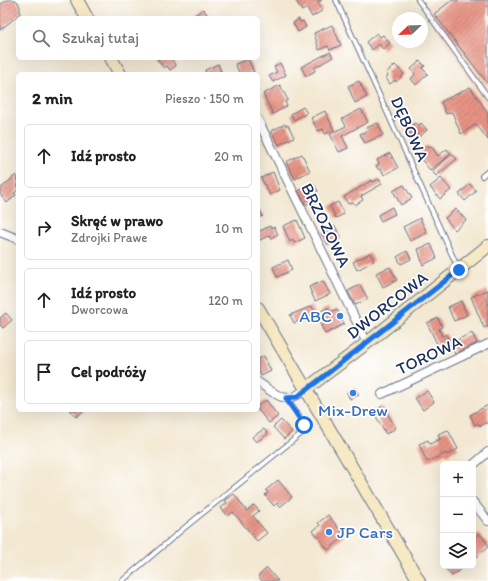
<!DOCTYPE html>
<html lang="pl">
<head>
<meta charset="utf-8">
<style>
  :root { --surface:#fff; --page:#f2f2f2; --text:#202124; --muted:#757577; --line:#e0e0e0 }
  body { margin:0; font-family:Itim,sans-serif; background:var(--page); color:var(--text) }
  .controls { position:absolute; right:12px; bottom:12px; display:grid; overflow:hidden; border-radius:6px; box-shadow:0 4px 16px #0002 }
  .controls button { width:36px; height:36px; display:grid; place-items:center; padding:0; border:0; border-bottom:1px solid var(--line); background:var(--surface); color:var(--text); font:20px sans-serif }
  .compass { position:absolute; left:392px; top:12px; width:36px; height:36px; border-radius:50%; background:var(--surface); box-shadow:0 4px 16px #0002; rotate:247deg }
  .stop { position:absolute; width:12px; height:12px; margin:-9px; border:3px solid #1a73e8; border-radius:50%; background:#fff }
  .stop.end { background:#1a73e8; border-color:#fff; box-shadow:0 1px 4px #0008 }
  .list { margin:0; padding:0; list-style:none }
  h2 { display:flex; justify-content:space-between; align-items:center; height:52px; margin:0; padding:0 16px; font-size:17px }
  h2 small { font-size:13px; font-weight:400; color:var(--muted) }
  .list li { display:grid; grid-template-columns:26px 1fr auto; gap:12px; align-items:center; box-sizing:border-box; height:64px; margin:0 8px 8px; padding:0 8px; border:1px solid var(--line); border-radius:6px }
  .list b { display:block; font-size:15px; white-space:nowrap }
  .list p { margin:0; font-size:13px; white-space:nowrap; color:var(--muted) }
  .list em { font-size:13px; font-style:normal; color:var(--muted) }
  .icon { flex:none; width:22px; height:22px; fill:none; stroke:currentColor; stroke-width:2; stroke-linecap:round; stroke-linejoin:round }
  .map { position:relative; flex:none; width:488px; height:581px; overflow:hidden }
  .search { position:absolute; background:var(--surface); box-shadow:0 4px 16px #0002; left:16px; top:16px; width:244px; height:44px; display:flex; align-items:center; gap:10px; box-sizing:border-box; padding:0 14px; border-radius:6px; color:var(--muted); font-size:15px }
  .panel { position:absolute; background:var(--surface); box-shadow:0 4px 16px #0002; left:16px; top:72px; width:244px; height:340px; border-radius:6px }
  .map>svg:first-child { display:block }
  .built { fill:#f2d5bd }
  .building { fill:url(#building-hatch) }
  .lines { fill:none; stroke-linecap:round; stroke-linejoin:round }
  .lane-casing { stroke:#677086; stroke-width:6 }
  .street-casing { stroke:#677086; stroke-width:10 }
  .secondary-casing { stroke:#677086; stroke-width:14 }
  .lane { stroke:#fff; stroke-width:4 }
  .street { stroke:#fff; stroke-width:8 }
  .secondary { stroke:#f6e9c3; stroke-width:12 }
  .route { stroke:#1a73e8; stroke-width:5 }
  .shop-dot { fill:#3f7fe0; stroke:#fff; stroke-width:1.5 }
  .labels { text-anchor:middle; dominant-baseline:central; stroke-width:3.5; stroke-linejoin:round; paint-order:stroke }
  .street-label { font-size:17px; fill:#1b2f5e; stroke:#fff }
  .shop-label { font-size:17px; fill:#366cbe; stroke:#fff; text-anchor:end }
</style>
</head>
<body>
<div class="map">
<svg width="488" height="581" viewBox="0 0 488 581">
  <defs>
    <pattern id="building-hatch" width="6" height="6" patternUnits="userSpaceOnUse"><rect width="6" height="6" fill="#e79383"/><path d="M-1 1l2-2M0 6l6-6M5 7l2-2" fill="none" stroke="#ba786e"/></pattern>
  </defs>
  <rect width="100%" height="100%" fill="#fff"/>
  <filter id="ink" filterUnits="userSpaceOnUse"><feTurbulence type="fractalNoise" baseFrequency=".025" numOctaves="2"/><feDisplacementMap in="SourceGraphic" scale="8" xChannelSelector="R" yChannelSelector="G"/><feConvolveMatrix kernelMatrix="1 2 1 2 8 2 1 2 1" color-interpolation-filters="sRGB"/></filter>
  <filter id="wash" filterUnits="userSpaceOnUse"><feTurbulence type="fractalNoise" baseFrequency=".012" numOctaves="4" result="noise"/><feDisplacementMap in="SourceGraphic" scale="16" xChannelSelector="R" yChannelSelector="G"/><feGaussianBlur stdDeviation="0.9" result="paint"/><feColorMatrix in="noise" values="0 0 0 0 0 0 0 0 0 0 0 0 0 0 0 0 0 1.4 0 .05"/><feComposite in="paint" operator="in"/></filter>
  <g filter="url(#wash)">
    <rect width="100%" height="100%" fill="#f3e8d1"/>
    <path class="built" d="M435,0H488V109L424,8Z"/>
    <g id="blocks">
      <path class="building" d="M6,0H15L18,2L20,7V14L0,30V5Z
        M298,0H322L318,2L323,10L312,17L307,8L302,11L296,1Z
        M452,0H488V84L434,14Z
        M203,9L210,18H191Z
        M299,19L300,22L303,21L306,27L298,32L293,23Z
        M332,25L341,45L330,50L328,46L319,50L314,33Z
        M377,33L380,37L383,35L390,43L383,49L379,44L372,50L366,42Z
        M330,52L333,57L314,68L315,71L306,76L301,67Z
        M158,58H175L172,60L176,66L170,70L167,66L164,68L157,59Z
        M248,59L254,72L240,74L235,64Z
        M420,61L425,66L422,68L428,74L416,85L411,79L415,74L411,69Z
        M280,63L286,75L273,82L269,76L277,72L274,67Z
        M218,64L222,74H206L205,70Z
        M395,65L404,74L396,82L395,80L390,84L386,78L388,76L386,73Z
        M359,81L367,97L355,103L348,86Z
        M280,85L288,100L285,102L287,106L273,114L263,94Z
        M470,87L488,113V140L476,124L461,134L452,112L446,114L441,102Z
        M303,107L307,113L294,120L291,114Z
        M361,109L368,122L342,136L348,148L339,152L330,134L346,126L342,119Z
        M325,111L334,130L325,134L323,129L318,131L311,118Z
        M378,123L383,135L365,143L360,134L367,131L366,128Z
        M415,123L418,126L421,123L427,130L419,137L417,134L413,137L406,130Z
        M285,124L286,126L288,125L294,137L279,145L271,131Z
        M427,145L429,147L431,146L438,156L447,149L451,154L430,170L416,153Z
        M390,153L398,168L384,175L381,169L379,170L376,166L379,164L377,160Z
        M302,154L310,171L295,179L286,162Z
        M452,154L457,159L436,176L432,171Z
        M273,172L280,190L270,195L261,178Z
        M16,175L18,190L14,193L16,195L7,203L0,194V189Z
        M441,178L451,190L440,199L430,187Z
        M379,179L382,184L361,196L363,200L355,205L353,202L348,204L344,197L372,180L373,182Z
        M313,183L318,191L315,193L318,198L306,205L298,191Z
        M470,184L476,191L465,201L459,194Z
        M404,185L412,198L401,205L393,191Z
        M338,202L344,214L336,218L330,206Z
        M258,207L263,216L258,218Z
        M392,207L395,214L381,221L378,215Z
        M456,209L466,220L455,230L445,218Z
        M420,218L427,233L410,241L403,227Z
        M297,220L305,238L294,243L293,240L290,242L283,226Z
        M270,226L271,228L274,227L278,234L271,238L270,235L258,241V232Z
        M335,226L341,238L328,245L322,233Z
        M431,244L437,258L423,265L418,249Z
        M407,251L411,259L401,264L397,257Z
        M370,253L374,261L357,270L353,262Z
        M288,260L292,270L277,277L273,267Z
        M390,267L397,280L383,287L376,273Z
        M323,281L330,294L315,301L309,287Z
        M360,285L368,299L355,305L348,291Z
        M488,290V326L484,328L471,297Z
        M461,301L467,315L454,321L448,307Z
        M312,306L315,314L294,323L290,315Z
        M328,308L331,312L337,309L344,324L325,334L318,319L323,316L321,311Z
        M6,313L12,320L3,328L0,325V318Z
        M438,318L442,327L439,329L442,336L446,334L450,343L472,333L477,343L455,354L450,343L439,348L427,323Z
        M264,356L271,371L261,376L258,370V359Z
        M355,388L359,395L350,399L347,392Z
        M427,391L434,402L423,410L415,398Z
        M266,400L278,416L269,423L258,410V406Z
        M488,405V422L480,426L479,424L475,425L470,415Z
        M383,406L396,428L386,434L373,411Z
        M70,410H85L76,417Z
        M281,420L292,432L284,439L273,427Z
        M264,429L268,434L256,442L252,437Z
        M448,430L458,449L447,455L446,453L427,462L419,444L428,440L430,444L440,439L438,434Z
        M278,480L292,497L280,507L277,503L274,506L265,495L268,493L266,490Z
        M234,494L247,511L254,505L259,511L253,516L267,533L257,541L233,512L228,516L221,508L227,503L225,501Z
        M328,515L345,536L328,550L313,531L320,525L318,523Z
        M479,533L488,544V547L473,560V539Z
        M443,566H460L462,568L452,576Z
        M267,568L278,581H262L258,576Z"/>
    </g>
  </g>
  <g filter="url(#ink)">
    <use href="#blocks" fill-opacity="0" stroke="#677086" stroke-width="1"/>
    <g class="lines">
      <defs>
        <path id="lane" d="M336,0L458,268
          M418,0L488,97
          M482,176L488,171
          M122,581L183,529L302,433C307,421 292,408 286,398"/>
        <path id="street" d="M258,120L367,343
          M0,232L18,239
          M258,382C276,395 286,406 306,389
          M382,394L488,344
          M473,465L488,452
          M473,502L488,521"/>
        <path id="secondary" d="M77,0L87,18
          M111,58L120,74
          M258,308L419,581
          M306,389L367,343L488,246"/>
      </defs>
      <use href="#lane" class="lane-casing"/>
      <use href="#street" class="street-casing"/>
      <use href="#secondary" class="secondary-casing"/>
      <use href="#lane" class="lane"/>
      <use href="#street" class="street"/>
      <use href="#secondary" class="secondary"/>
    </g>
  </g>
  <g class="lines" filter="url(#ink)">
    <path class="route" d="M304,425L286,398L297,397L323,377L459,270"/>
  </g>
  <g class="shop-dot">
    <circle cx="340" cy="316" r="4"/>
    <circle cx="353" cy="393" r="4"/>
    <circle cx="329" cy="532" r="4"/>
  </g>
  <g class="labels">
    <g class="street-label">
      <text transform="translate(410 129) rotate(66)">DĘBOWA</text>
      <text transform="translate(326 225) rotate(64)">BRZOZOWA</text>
      <text transform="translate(387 305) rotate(-38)">DWORCOWA</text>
      <text transform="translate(429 355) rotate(-25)">TOROWA</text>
    </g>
    <g class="shop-label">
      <text x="332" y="316">ABC</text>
      <text x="353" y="410" text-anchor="middle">Mix-Drew</text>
      <text x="337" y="532" text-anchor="start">JP Cars</text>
    </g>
  </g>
</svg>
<div class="controls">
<button>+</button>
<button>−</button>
<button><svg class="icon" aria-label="layers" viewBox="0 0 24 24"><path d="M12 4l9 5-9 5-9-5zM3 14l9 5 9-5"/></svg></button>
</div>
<svg class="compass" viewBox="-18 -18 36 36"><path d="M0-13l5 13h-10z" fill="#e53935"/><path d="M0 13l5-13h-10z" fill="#757577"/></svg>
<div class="stop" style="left:304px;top:425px"></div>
<div class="stop end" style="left:459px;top:270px"></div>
<div class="search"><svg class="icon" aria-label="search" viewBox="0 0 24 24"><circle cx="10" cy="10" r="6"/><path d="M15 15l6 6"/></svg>Szukaj tutaj</div>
<section class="panel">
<h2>2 min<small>Pieszo · 150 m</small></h2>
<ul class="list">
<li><svg class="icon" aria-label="ahead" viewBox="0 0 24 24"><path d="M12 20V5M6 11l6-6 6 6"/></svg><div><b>Idź prosto</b></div><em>20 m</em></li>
<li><svg class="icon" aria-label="right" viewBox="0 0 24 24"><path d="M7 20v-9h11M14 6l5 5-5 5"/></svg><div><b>Skręć w prawo</b><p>Zdrojki Prawe</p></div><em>10 m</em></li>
<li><svg class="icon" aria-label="ahead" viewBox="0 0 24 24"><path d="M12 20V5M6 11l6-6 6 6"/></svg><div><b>Idź prosto</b><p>Dworcowa</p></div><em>120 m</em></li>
<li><svg class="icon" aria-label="arrive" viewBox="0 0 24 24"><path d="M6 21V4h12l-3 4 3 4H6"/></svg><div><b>Cel podróży</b></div></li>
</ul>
</section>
</div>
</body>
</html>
